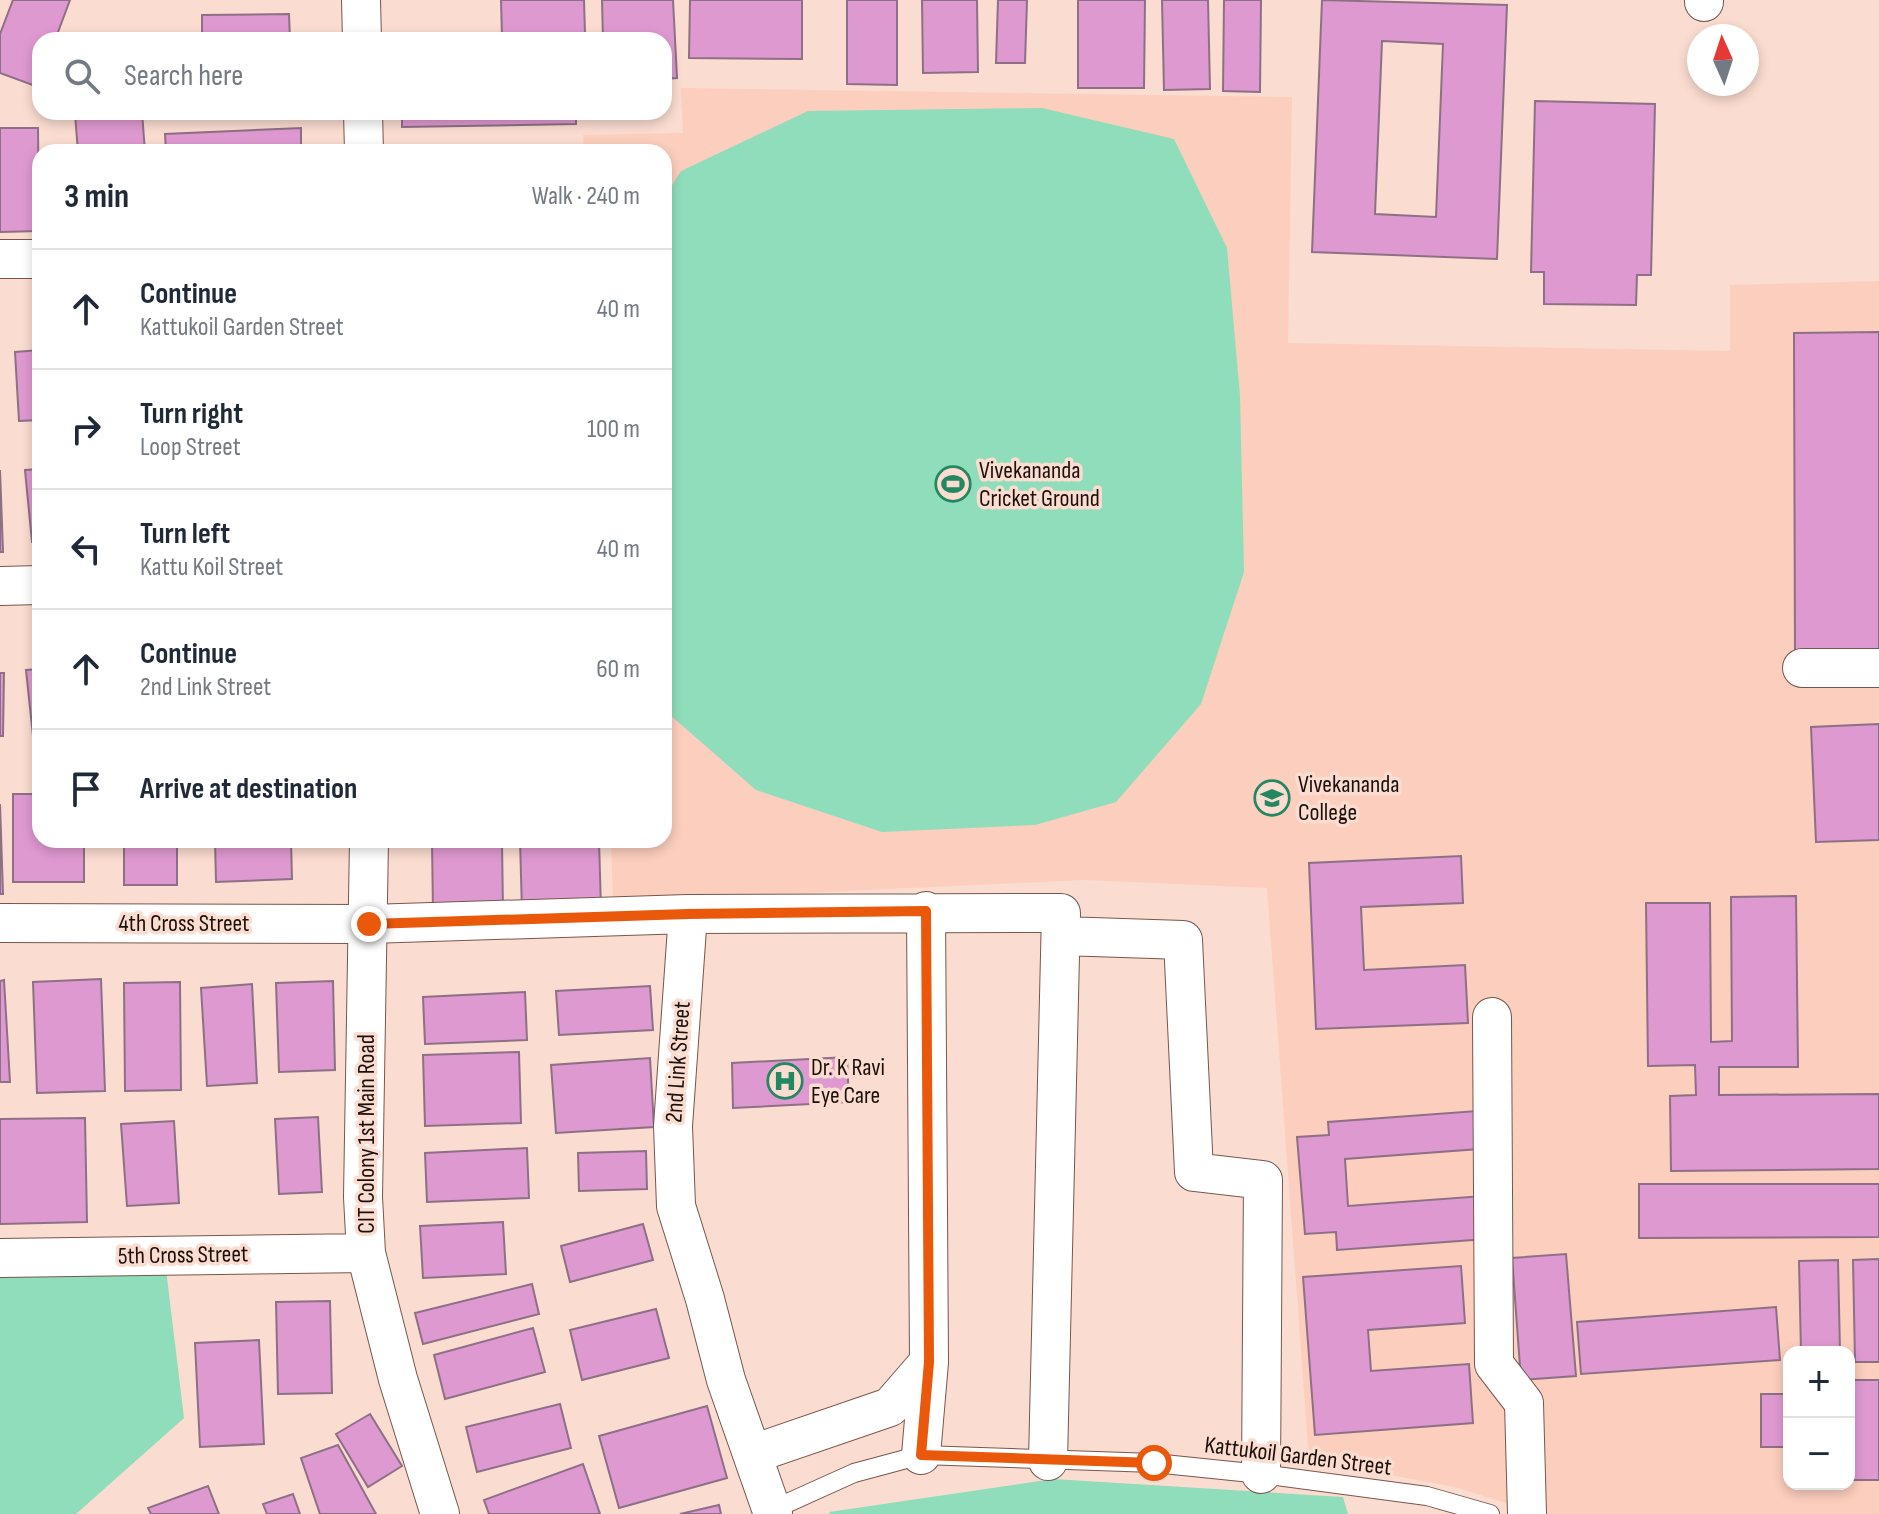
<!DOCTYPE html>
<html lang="en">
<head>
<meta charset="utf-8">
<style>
  :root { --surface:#fff; --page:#f6f6f7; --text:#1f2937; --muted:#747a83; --line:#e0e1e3 }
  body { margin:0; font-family:"Sofia Sans Condensed",sans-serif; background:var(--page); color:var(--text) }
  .controls { position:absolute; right:24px; bottom:24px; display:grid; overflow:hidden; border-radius:16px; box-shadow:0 4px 12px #0003 }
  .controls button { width:72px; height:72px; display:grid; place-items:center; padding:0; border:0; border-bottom:2px solid var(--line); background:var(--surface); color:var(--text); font:40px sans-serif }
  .compass { position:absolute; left:1687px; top:24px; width:72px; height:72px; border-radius:50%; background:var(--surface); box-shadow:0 4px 12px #0003; rotate:357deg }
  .stop { position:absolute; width:24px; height:24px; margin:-18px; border:6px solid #ea580c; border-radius:50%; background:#fff }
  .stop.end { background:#ea580c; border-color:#fff; box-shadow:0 2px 8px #0008 }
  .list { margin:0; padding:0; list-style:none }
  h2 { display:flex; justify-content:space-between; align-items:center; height:104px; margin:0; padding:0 32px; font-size:34px }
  h2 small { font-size:26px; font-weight:400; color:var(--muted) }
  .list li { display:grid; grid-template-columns:52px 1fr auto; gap:24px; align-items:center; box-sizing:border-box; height:120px; padding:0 32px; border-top:2px solid var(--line) }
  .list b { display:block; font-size:30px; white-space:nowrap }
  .list p { margin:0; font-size:26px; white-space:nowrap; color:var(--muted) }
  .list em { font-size:26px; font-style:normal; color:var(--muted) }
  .icon { flex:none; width:44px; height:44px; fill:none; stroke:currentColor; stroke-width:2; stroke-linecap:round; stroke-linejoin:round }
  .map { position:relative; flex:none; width:1879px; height:1514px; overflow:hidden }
  .search { position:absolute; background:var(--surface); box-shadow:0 4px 12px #0003; left:32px; top:32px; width:640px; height:88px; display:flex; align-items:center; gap:20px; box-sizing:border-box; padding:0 28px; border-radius:24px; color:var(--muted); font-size:30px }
  .panel { position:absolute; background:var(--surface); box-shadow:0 4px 12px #0003; left:32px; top:144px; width:640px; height:704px; border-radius:24px }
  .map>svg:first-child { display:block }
  .built { fill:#fccebd; fill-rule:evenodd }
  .green { fill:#8fddbb }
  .building { fill:#df99d1; stroke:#8d7086; stroke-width:2; fill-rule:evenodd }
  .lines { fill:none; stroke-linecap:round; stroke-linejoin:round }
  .service-casing { stroke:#77574b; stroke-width:20 }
  .minor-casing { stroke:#77574b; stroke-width:40 }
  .service { stroke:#fff; stroke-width:18 }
  .minor { stroke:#fff; stroke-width:38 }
  .route { stroke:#ea580c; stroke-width:10 }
  .labels { text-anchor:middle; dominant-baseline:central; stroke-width:7; stroke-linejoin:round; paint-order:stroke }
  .poi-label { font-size:24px; fill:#1c100b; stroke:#fbdcd0; text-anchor:start }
  .street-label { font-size:24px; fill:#1c100b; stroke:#fbdcd0 }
</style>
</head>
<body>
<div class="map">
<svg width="1879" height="1514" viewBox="0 0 1879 1514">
  <rect width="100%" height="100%" fill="#fbdcd0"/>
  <path class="built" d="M681,88L1292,97L1288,343L1730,351V285L1879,281V1514H1541L1455,1487L1309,1460L1267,888L1085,880L613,902L611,840H664V152H584L583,135L683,133ZM1789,1352H1849V1484H1789Z"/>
  <path class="green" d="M1042,108L1174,139L1227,248L1240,396L1244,572L1201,704L1116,802L1035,825L882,832L756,790L669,714L664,702V198L681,171L808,111Z
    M165,1261L184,1418L76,1514H0V1266Z
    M1053,1479L1343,1497L1348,1514H830L829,1512Z"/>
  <path class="building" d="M13,0H70L55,40H40V81L38,87L0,73V34Z
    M501,0H584L585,34L502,37Z
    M602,0H673L677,78L664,79V40H603Z
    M690,0H802V59L689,58Z
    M847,0H897V85L847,84Z
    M922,0H977L978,72L923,73Z
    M998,0H1027L1025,63H996Z
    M1078,0H1145L1144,88H1078Z
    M1162,0H1208L1210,89L1164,90Z
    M1224,0H1261L1260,92L1223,91Z
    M1322,0L1507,5L1497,259L1312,252ZM1382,41L1443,44L1436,217L1375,214Z
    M289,14L290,40H202V15Z
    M1535,101L1655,104L1651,275H1637L1636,305L1544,304V272H1531Z
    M97,112H142L145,152H78L75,114Z
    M402,112H576V124L402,127Z
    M0,128H38L39,231L0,232Z
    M301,128V152H166L165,134Z
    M1879,332V658L1795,659L1794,333Z
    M40,350V420L19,421L15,352Z
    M40,469V541L32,542L25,470Z
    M0,470L3,552H0Z
    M40,669V736H33L26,670Z
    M0,673H4L3,736H0Z
    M1879,724V840L1816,842L1811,727Z
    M13,794H40V840H84V882H13Z
    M0,804L3,894H0Z
    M124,840H177V885H124Z
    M215,840H291L292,879L216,882Z
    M520,840H599L601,909L522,911Z
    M432,842H502L503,911H433Z
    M1461,856L1463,903L1361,907L1364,970L1465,965L1468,1023L1316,1029L1309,863Z
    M1796,896L1798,1067H1719V1095L1879,1094V1169L1671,1171L1670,1096L1696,1095L1695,1065L1648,1066L1646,903H1710L1711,1042L1732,1041L1731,897Z
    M101,979L105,1091L37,1093L33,982Z
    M4,980L10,1082H0V981Z
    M333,981L335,1070L279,1072L276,983Z
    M180,982L181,1090L125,1091L124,983Z
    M252,984L257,1083L207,1086L201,988Z
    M650,986L653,1030L559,1035L556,991Z
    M525,992L527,1040L425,1044L423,997Z
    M519,1052L521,1123L425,1126L423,1055Z
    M847,1057L849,1102L733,1108L732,1063Z
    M650,1058L654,1127L556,1133L551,1065Z
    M1477,1111L1479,1149L1345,1159L1348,1206L1483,1196L1486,1239L1337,1250L1336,1232L1305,1234L1297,1137L1329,1135L1328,1122Z
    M318,1117L322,1192L279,1194L275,1119Z
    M85,1118L87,1222L0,1224V1119Z
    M174,1121L179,1203L127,1206L121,1124Z
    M527,1148L529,1198L427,1202L425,1153Z
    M646,1151L647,1189L579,1191L578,1153Z
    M1639,1184H1879V1237L1639,1238Z
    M503,1222L506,1274L423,1278L420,1226Z
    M643,1224L653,1260L570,1282L561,1246Z
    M1566,1254L1576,1376L1521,1380L1512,1258Z
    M1879,1259V1362H1855L1853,1260Z
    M1838,1260L1840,1352H1801L1799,1261Z
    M1461,1266L1465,1323L1368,1330L1371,1371L1469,1364L1473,1423L1315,1435L1303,1277Z
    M532,1284L539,1314L423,1344L415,1313Z
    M330,1301L332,1393L278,1394L276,1302Z
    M1776,1307L1780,1360L1581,1374L1577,1322Z
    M656,1309L669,1358L582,1380L570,1330Z
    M533,1328L545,1372L445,1399L434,1355Z
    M259,1340L264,1444L200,1447L195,1343Z
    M1849,1380H1879V1480H1849Z
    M1761,1394H1789V1447H1761Z
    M560,1404L571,1448L477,1472L466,1427Z
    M707,1406L727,1478L619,1508L599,1436Z
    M370,1414L402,1466L368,1487L336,1434Z
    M338,1445L376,1514H320L301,1458Z
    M583,1464L600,1514H489L484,1500Z
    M208,1486L219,1514H151L148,1508Z
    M293,1494L300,1514H267L263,1504Z
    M719,1505L721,1514H680Z"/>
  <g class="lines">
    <defs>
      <path id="service" d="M772,1510L854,1473L921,1455L1154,1463L1261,1474L1427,1496L1490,1514"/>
      <path id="minor" d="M361,0L362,40
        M1704,2V0
        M363,112L364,152
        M0,259H40
        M0,586L40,585
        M1802,668H1879
        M369,840L363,1197L366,1253L398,1379L440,1514
        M688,914L1061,913L1048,1461
        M0,923L369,924L688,914L673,1126L676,1206L705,1299L726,1380L773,1514
        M1062,936L1183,940L1194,1172L1263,1180L1261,1474
        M1492,1017L1494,1364L1524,1403L1527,1514
        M0,1258L366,1253
        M753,1454L890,1407L929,1362
        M921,1455L929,1362L926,911"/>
    </defs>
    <use href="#service" class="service-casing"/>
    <use href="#minor" class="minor-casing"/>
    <use href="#service" class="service"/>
    <use href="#minor" class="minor"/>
  </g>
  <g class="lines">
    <path class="route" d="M369,924L688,914L926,911L929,1362L921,1455L1154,1463"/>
  </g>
  <defs>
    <symbol id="stadium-ring" viewBox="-11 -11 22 22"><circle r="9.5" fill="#fbdcd0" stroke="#238762" stroke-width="1.5"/><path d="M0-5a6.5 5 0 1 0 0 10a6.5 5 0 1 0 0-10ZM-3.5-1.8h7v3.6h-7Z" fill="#238762"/></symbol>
    <symbol id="university-ring" viewBox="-11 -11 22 22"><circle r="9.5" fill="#fbdcd0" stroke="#238762" stroke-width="1.5"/><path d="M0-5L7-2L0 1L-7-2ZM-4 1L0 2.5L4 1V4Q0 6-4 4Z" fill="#238762"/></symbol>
    <symbol id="hospital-ring" viewBox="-11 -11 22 22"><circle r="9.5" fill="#fbdcd0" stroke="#238762" stroke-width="1.5"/><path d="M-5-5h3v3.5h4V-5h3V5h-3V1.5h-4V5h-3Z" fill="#238762"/></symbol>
  </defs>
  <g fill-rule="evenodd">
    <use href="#stadium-ring" x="933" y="464" width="40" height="40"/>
    <use href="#university-ring" x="1252" y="778" width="40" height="40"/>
    <use href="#hospital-ring" x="765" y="1061" width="40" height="40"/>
  </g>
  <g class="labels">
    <g class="poi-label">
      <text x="979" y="470">Vivekananda<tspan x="979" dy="28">Cricket Ground</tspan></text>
      <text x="1298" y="784">Vivekananda<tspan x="1298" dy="28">College</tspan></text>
      <text x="811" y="1067">Dr. K Ravi<tspan x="811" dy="28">Eye Care</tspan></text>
    </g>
    <g class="street-label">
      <text x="184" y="923">4th Cross Street</text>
      <text transform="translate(678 1062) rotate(-86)">2nd Link Street</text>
      <text transform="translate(366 1134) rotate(-90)">CIT Colony 1st Main Road</text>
      <text transform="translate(183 1255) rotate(-1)">5th Cross Street</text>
      <text transform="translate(1298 1456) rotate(7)">Kattukoil Garden Street</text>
    </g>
  </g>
</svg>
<div class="controls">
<button>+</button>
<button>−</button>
</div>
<svg class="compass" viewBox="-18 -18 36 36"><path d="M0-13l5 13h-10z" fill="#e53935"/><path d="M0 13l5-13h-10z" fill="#747a83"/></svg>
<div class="stop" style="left:1154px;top:1463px"></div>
<div class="stop end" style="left:369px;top:924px"></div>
<div class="search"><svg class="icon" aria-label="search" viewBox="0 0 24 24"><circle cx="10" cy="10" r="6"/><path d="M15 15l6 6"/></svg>Search here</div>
<section class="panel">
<h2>3 min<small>Walk · 240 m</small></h2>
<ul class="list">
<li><svg class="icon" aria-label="ahead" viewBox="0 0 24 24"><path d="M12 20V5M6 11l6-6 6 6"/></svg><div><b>Continue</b><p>Kattukoil Garden Street</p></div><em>40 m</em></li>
<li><svg class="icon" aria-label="right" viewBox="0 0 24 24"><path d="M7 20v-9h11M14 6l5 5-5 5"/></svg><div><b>Turn right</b><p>Loop Street</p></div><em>100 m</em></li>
<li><svg class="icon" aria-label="left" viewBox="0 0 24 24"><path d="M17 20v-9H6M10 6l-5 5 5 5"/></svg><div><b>Turn left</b><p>Kattu Koil Street</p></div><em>40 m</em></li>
<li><svg class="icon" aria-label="ahead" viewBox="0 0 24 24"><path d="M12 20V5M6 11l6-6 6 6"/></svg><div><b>Continue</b><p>2nd Link Street</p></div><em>60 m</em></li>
<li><svg class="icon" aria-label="arrive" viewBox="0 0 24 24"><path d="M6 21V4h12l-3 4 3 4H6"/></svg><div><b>Arrive at destination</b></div></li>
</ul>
</section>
</div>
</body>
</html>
